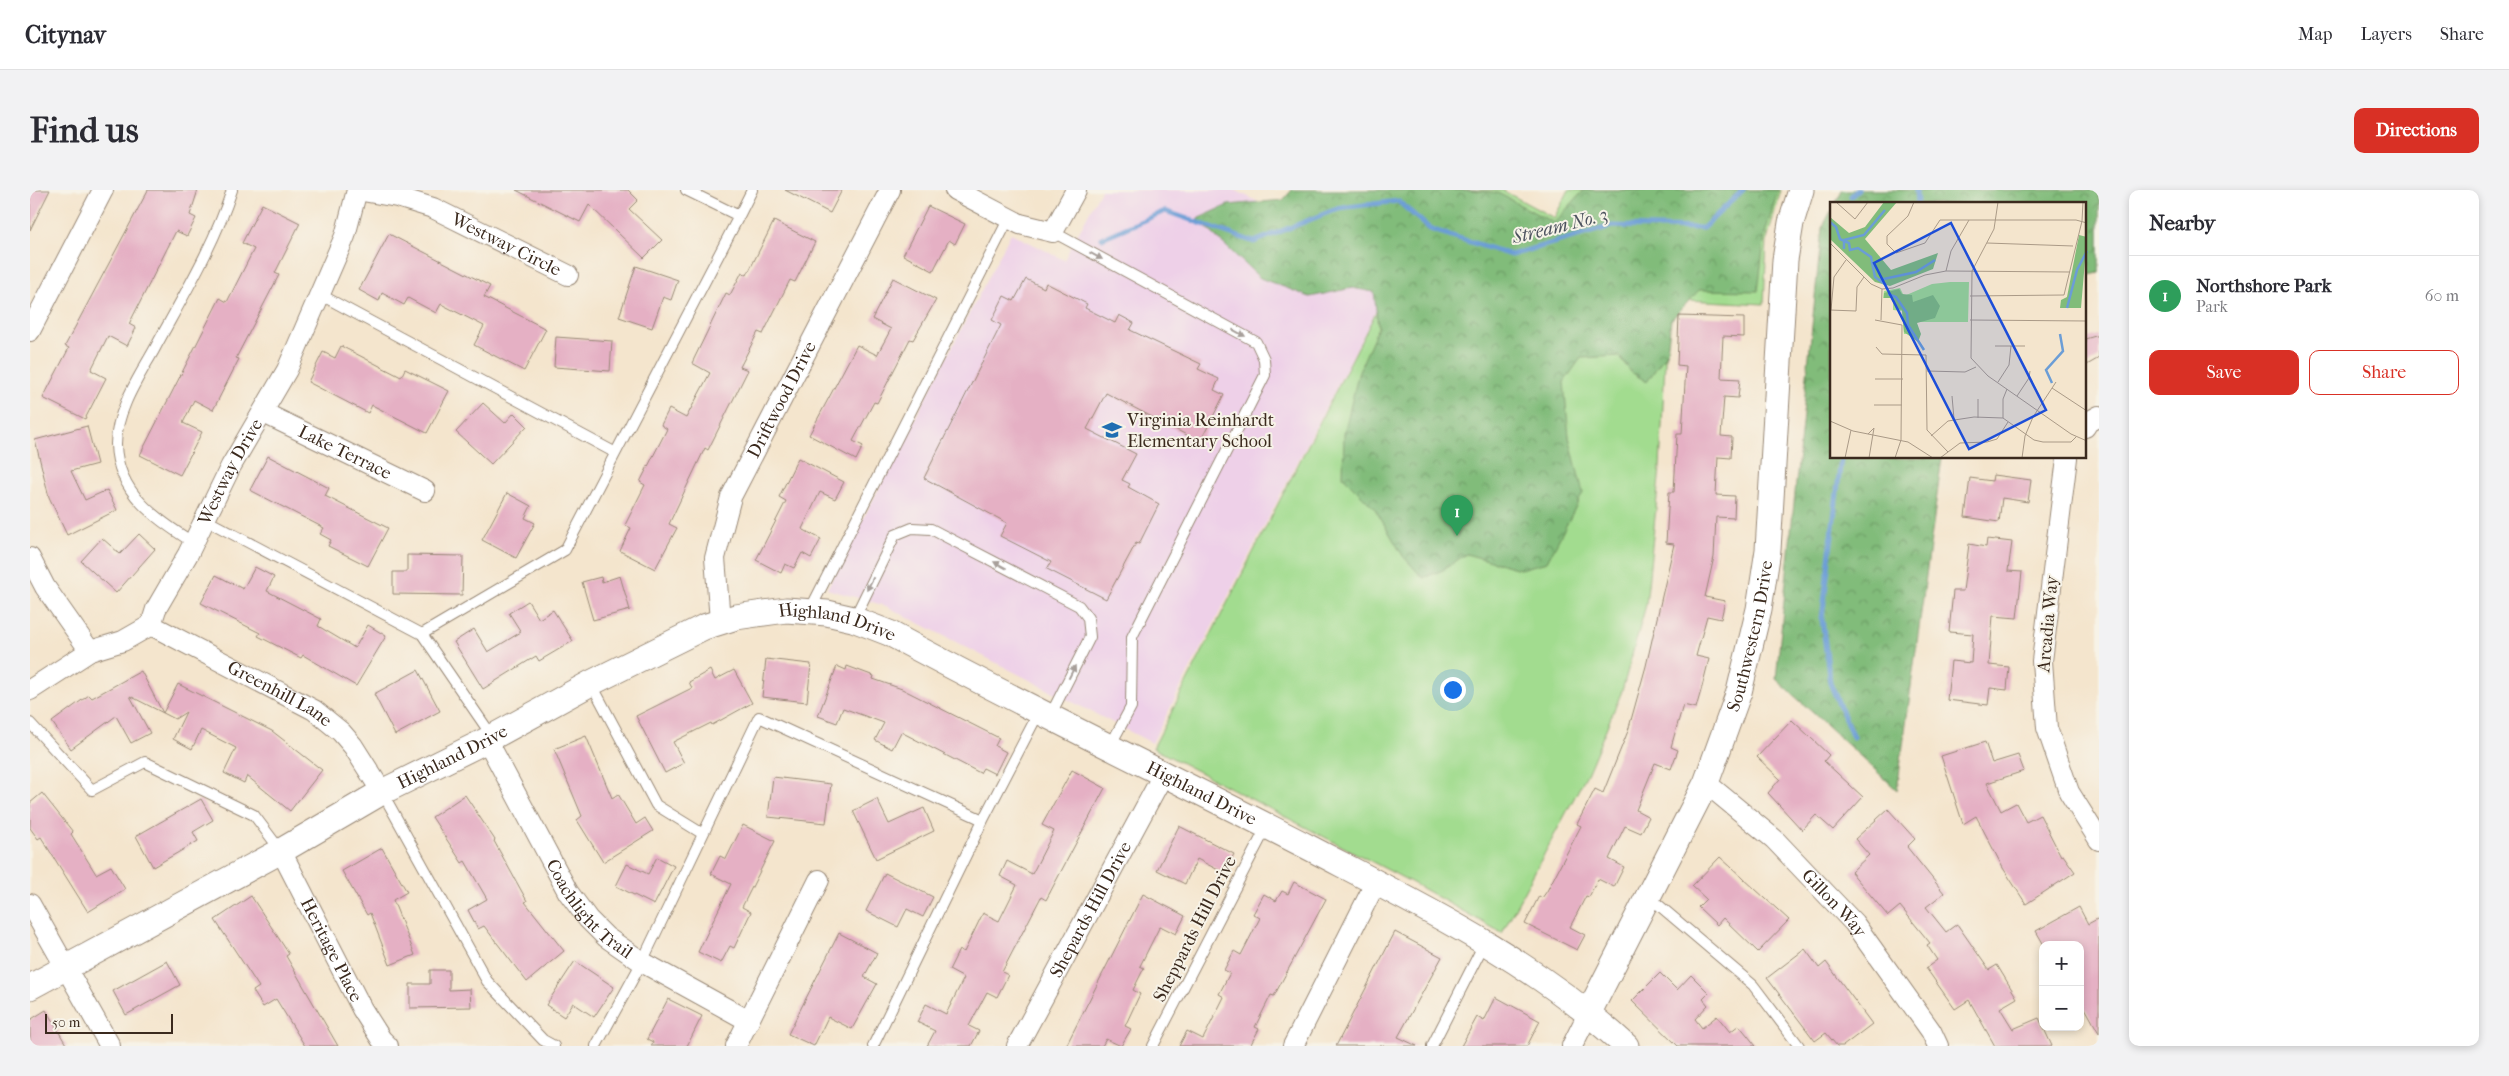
<!DOCTYPE html>
<html lang="en">
<head>
<meta charset="utf-8">
<style>
  :root { --surface:#fff; --page:#f2f2f3; --text:#2b2b33; --muted:#7c7c81; --line:#e1e1e2; --accent:#d93025 }
  body { margin:0; font-family:"IM FELL French Canon",serif; background:var(--page); color:var(--text) }
  .controls { position:absolute; right:15px; bottom:15px; display:grid; overflow:hidden; border-radius:10px; box-shadow:0 2px 8px #0003 }
  .controls button { width:45px; height:45px; display:grid; place-items:center; padding:0; border:0; border-bottom:1px solid var(--line); background:var(--surface); color:var(--text); font:25px sans-serif }
  .scale { position:absolute; left:15px; bottom:12px; width:128px; box-sizing:border-box; padding-left:5px; border:2px solid #3b2a1e; border-top:0; font-size:14px; line-height:18px; white-space:nowrap; color:#3b2a1e; -webkit-text-stroke:4px #f7f3e8; paint-order:stroke }
  .you { position:absolute; left:1422px; top:499px; width:18px; height:18px; margin:-12px; border:4px solid #fff; border-radius:50%; background:#1a73e8; box-shadow:0 0 0 8px #1a73e833 }
  .badge { display:grid; place-items:center; width:32px; height:32px; border-radius:50%; background:var(--accent); color:#fff; font-size:16px; font-weight:700 }
  .pin { position:absolute; translate:-50% -41px; filter:drop-shadow(0 1px 2px #0008) }
  .pin::after { content:''; position:absolute; top:26px; width:18px; height:15px; background:inherit; clip-path:polygon(0 0,100% 0,50% 100%) }
  .list { margin:0; padding:0; list-style:none }
  h2 { display:flex; justify-content:space-between; align-items:center; height:65px; margin:0; padding:0 20px; font-size:21px }
  h2 small { font-size:16px; font-weight:400; color:var(--muted) }
  .list li { display:grid; grid-template-columns:32px 1fr auto; gap:15px; align-items:center; box-sizing:border-box; height:80px; padding:0 20px; border-top:1px solid var(--line) }
  .list b { display:block; font-size:19px; white-space:nowrap }
  .list p { margin:0; font-size:16px; white-space:nowrap; color:var(--muted) }
  .list em { font-size:16px; font-style:normal; color:var(--muted) }
  .actions { display:flex; gap:10px; padding:15px 20px }
  .actions a { flex:1; padding:11px 0; border:1px solid var(--accent); border-radius:10px; text-align:center; font-size:18px; color:var(--accent) }
  .actions .main { background:var(--accent); color:#fff }
  .map { position:relative; flex:none; width:2069px; height:856px; overflow:hidden; border-radius:10px }
  header { display:flex; align-items:center; gap:30px; box-sizing:border-box; height:70px; padding:0 25px; background:var(--surface); border-bottom:1px solid var(--line) }
  header strong { font-size:24px }
  nav { display:flex; gap:28px; margin-inline-start:auto; font-size:18px }
  .intro { display:flex; align-items:center; justify-content:space-between; box-sizing:border-box; height:120px; padding:0 30px }
  h1 { margin:0; font-size:35px }
  .button { padding:12px 22px; border-radius:10px; background:var(--accent); color:#fff; font-size:18px; font-weight:700 }
  main { display:flex; gap:30px; padding:0 30px }
  aside { flex:1; background:var(--surface); border-radius:10px; box-shadow:0 2px 8px #0003 }
  .map>svg:first-child { display:block }
  .built { fill:#eed0e8 }
  .green { fill:#a2dc8f; stroke:#6e8356 }
  .forest { fill:url(#forest-crowns); stroke:#5e734c }
  .lines { fill:none; stroke-linecap:round; stroke-linejoin:round }
  .stream { stroke:#6b9dd6; stroke-width:5 }
  .building { fill:#e5b0c4 }
  .service-casing { stroke:#988876; stroke-width:12 }
  .minor-casing { stroke:#988876; stroke-width:22 }
  .tertiary-casing { stroke:#988876; stroke-width:27 }
  .service { stroke:#fff; stroke-width:10 }
  .minor { stroke:#fff; stroke-width:20 }
  .tertiary { stroke:#fff; stroke-width:25 }
  .oneway { fill:#a79f9a }
  .labels { text-anchor:middle; dominant-baseline:central; stroke-width:4; stroke-linejoin:round; paint-order:stroke }
  .street-label { font-size:18px; fill:#3b2a1e; stroke:#f7f3e8 }
  .poi-label { font-size:18px; fill:#3b2a1e; stroke:#f7f3e8; text-anchor:start }
  .water-label { font-size:19px; font-style:italic; fill:#4c525e; stroke:#f7f3e8 }
  .inset-river { fill:none; stroke:#6b9dd6; stroke-width:2.5 }
  .inset-road { fill:none; stroke:#aa9a87; stroke-width:1 }
  .view { fill:#1d4ed8; fill-opacity:0.15; stroke:#1d4ed8; stroke-width:2.5 }
  .inset-edge { fill:none; stroke:#3b2a1e; stroke-width:2.5 }
</style>
</head>
<body>
<header>
<strong>Citynav</strong>
<nav><a>Map</a><a>Layers</a><a>Share</a></nav>
</header>
<div class="intro"><h1>Find us</h1><a class="button">Directions</a></div>
<main>
<div class="map">
<svg width="2069" height="856" viewBox="0 0 2069 856">
  <defs>
    <pattern id="forest-crowns" width="20" height="18" patternUnits="userSpaceOnUse" patternTransform="scale(1.25)"><rect width="20" height="18" fill="#81bc7a"/><path d="M2 6a3 3 0 1 1 6 0M12 15a3 3 0 1 1 6 0" fill="none" stroke="#6b9963"/></pattern>
  </defs>
  <rect width="100%" height="100%" fill="#f7f3e8"/>
  <filter id="ink" filterUnits="userSpaceOnUse"><feTurbulence type="fractalNoise" baseFrequency=".02" numOctaves="2"/><feDisplacementMap in="SourceGraphic" scale="10" xChannelSelector="R" yChannelSelector="G"/><feConvolveMatrix kernelMatrix="1 2 1 2 8 2 1 2 1" color-interpolation-filters="sRGB"/></filter>
  <filter id="wash" filterUnits="userSpaceOnUse"><feTurbulence type="fractalNoise" baseFrequency=".0096" numOctaves="4" result="noise"/><feDisplacementMap in="SourceGraphic" scale="20" xChannelSelector="R" yChannelSelector="G"/><feGaussianBlur stdDeviation="1.12" result="paint"/><feColorMatrix in="noise" values="0 0 0 0 0 0 0 0 0 0 0 0 0 0 0 0 0 1.4 0 .05"/><feComposite in="paint" operator="in"/></filter>
  <g filter="url(#wash)">
    <rect width="100%" height="100%" fill="#f4e5cd"/>
    <path class="built" d="M1071,0H1205L1354,76L1367,80L1122,553L856,416L797,399L981,43L1034,70Z"/>
    <path class="green" d="M1414,0H1472L1524,28L1539,0H1751L1737,49L1734,114L1638,109L1630,278L1616,415L1592,501L1558,582L1472,743L1379,691L1123,558L1367,81Z"/>
    <path class="forest" d="M1262,0H1440L1468,3L1524,33L1554,0H1748L1735,43L1728,101L1669,100L1641,130L1637,162L1617,192L1601,182L1589,166L1551,168L1534,192L1539,247L1553,303L1517,372L1490,379L1436,364L1413,380L1393,388L1373,366L1345,319L1313,287L1314,244L1329,181L1348,137L1344,102L1322,98L1280,107L1230,88L1167,29L1198,15L1253,10Z
      M1812,0H2069V83L2055,86V14H1805Z
      M1801,21L1802,268H1912L1867,600L1746,489L1792,38Z"/>
    <g class="lines">
      <path class="stream" d="M1886,0L1887,14
        M1821,6L1828,0
        M1072,48L1135,21L1224,52L1309,18L1368,11L1400,39L1481,65L1582,36L1673,38L1713,0
        M1811,268L1792,429L1800,493L1823,547"/>
    </g>
    <g id="blocks">
      <path class="building" d="M0,0H20L0,40Z
        M118,0H168L160,25L166,28L157,46L146,41L99,134L106,138L97,156L78,146L61,180L76,188L55,229L13,208L39,158L35,156Z
        M486,0H598L608,10L599,19L632,50L614,68L559,15L550,32Z
        M755,0H812L800,23Z
        M232,14L270,33L245,83L249,85L206,168L209,169L183,220L164,210L153,233L172,242L150,285L110,265L190,108L197,112L224,59L212,53Z
        M898,16L935,34L925,54L919,50L903,81L873,65Z
        M744,31L785,52L765,92L760,90L733,144L728,142L710,177L718,180L678,260L675,258L639,334L647,338L625,379L590,361L601,338L595,335L615,295L610,292L637,239L631,235L639,219L656,228L680,183L662,173L696,103L700,105L712,82L717,85Z
        M359,44L460,96L454,107L516,139L494,181L444,155L454,136L411,114L406,123L378,108L374,115L352,103L349,111L329,100Z
        M606,76L648,90L641,110L633,107L622,138L589,127Z
        M863,88L906,110L883,150L880,149L847,213L844,212L823,251L833,256L826,270L779,245L827,155L847,165L861,139L842,129Z
        M996,89L1014,98L1016,93L1057,114L1055,118L1085,133L1089,125L1104,133L1100,140L1171,174L1168,179L1189,189L1184,200L1194,205L1170,252L1076,203L1057,239L1106,264L1092,290L1100,294L1098,297L1129,314L1109,354L1106,353L1076,409L1017,379L1021,372L970,346L977,333L894,288L971,135L962,130L974,106L984,111Z
        M1649,126L1714,128V147L1693,146L1691,188L1710,189L1708,208L1694,207L1691,246L1702,247L1701,268L1688,267L1686,305L1705,306L1704,328L1686,327L1684,367L1675,407L1695,411L1691,429L1677,426L1666,466L1679,469L1672,497L1666,518L1653,515L1641,557L1648,560L1641,579L1625,573L1606,620L1619,627L1611,643L1595,636L1579,669L1594,677L1584,697L1568,689L1559,707L1556,706L1540,737L1555,745L1547,760L1495,734L1509,706L1512,708L1517,701L1551,636L1547,634L1565,599L1573,603L1598,541L1616,476L1644,354L1636,353L1639,302H1644L1647,244H1652L1656,176L1647,175Z
        M2069,145V168L2055,176V149Z
        M526,147L582,151L580,181L524,177Z
        M311,156L371,187L375,179L419,201L397,243L342,215L338,223L278,192L293,162L305,168Z
        M453,213L475,233L484,223L497,236L461,274L426,242Z
        M57,236L67,274L41,281L55,310L77,300L87,320L37,345L19,307L5,250Z
        M238,266L299,298L295,306L358,338L338,376L298,356L301,350L290,344L294,338L220,300Z
        M768,268L814,292L805,309L790,302L772,339L791,349L781,368L772,363L764,378L755,374L751,383L726,370L756,311L749,307Z
        M1963,285L2001,290L1998,312L1972,308L1969,332L1935,327L1940,288L1962,291Z
        M477,303L501,316L495,328L505,333L486,368L452,350Z
        M109,344L125,359L86,403L51,371L72,348L90,364Z
        M1957,349L1982,352L1978,381L1992,382L1987,428L1963,426L1959,475L1979,477L1977,500L1960,498L1958,515L1917,510L1921,471L1941,473L1943,444L1919,442L1923,401H1933L1939,354L1956,357Z
        M377,365L433,366L432,405L363,404V382H377Z
        M225,377L244,387L237,401L291,429L288,436L325,458L338,435L356,446L326,496L273,465L271,468L228,446L230,443L171,413L186,385L213,399Z
        M590,386L600,420L563,430L552,392L571,387L572,392Z
        M498,411L509,429L523,420L543,451L509,471L506,466L453,499L424,452L444,439L458,462L491,442L479,423Z
        M736,469L781,474L777,512L732,507Z
        M807,476L816,480L817,476L844,486L843,489L872,499L969,548L965,556L976,562L965,584L953,578L950,583L871,542L862,559L845,550L854,533L813,518L807,533L788,526Z
        M388,480L410,521L365,545L344,504Z
        M680,480L685,490L704,480L722,513L682,535L681,533L643,552L654,573L635,583L606,526L662,498L659,492Z
        M111,481L133,523L148,494L242,541L292,580L260,621L217,586L214,593L194,583L206,558L171,540L162,559L143,549L156,522L145,529L100,506L120,543L101,553L86,526L41,559L22,532L59,505L62,508Z
        M1762,530L1799,565L1794,571L1833,607L1803,640L1786,625L1772,640L1738,603L1750,589L1727,567Z
        M556,546L582,608L588,604L606,634L615,628L623,641L573,672L547,630L552,626L524,559Z
        M1955,552L1962,573L1988,565L1994,581L1957,593L1971,621L1986,613L1996,632L2010,625L2031,666L2033,665L2045,682L1996,714L1973,678L1946,626L1933,634L1911,566Z
        M1042,580L1075,598L1016,710L1011,707L972,782L978,785L967,807L957,802L939,836L949,841L941,856H897L905,841L887,832L896,814L916,824L934,788L919,780L929,760L934,762L953,723L969,731L987,695L970,686L977,671L1002,684L1024,641L1012,635Z
        M743,587L801,594L796,633L738,627Z
        M12,603L43,642L41,644L66,684L81,676L95,699L58,722L11,647L8,649L0,638V613Z
        M435,605L465,650L464,651L497,711L495,712L534,761L497,792L454,736L448,739L438,720L457,709L435,671L432,673L402,627Z
        M171,609L183,630L163,642L168,651L123,677L106,646Z
        M847,609L859,634L894,618L904,641L846,669L823,621Z
        M1858,619L1885,649L1877,657L1914,703L1896,717L1916,742L1927,734L1959,780L1967,775L1987,808L1970,818L1983,839L2009,828L2022,856H1965L1939,810L1925,819L1896,778L1907,770L1897,755L1900,753L1870,716L1858,726L1821,682L1839,665L1825,649Z
        M713,635L745,651L712,717L721,722L704,758L700,756L691,773L668,762L701,694L681,684L690,666L696,669Z
        M1149,636L1204,664L1194,683L1167,669L1155,694L1127,680Z
        M352,658L377,702L363,710L385,765L360,775L340,723L337,725L312,681Z
        M627,667L644,676L624,715L586,696L597,674L618,684Z
        M1690,667L1759,730L1728,762L1693,728L1687,735L1668,717L1676,709L1662,696Z
        M855,683L903,707L893,727L877,719L868,737L836,721Z
        M1264,692L1296,709L1244,806L1241,805L1225,837L1229,839L1220,856H1149L1157,841L1173,849L1194,807L1189,804L1200,783L1194,780L1204,761L1211,765L1230,728L1223,724L1234,704L1246,711L1252,701L1258,704Z
        M1113,704L1155,726L1146,744L1130,736L1110,776L1114,778L1103,800L1110,804L1095,836L1101,839L1091,856L1076,849L1072,856H1036Z
        M221,706L259,764L256,766L308,856H275L246,809L233,817L223,801L229,797L185,730Z
        M2049,717L2058,734L2069,728V843L2050,809V755H2014L2006,741Z
        M1365,742L1412,767L1368,847L1387,856H1306Z
        M809,743L847,763L834,787L847,794L822,839L798,827L784,856L758,844Z
        M1775,759L1789,778L1796,772L1842,834L1813,856H1807L1796,843L1785,851L1737,788Z
        M137,771L150,795L96,825L83,801Z
        M545,771L584,797L564,827L543,813L534,827L516,815Z
        M400,780H419V800L440,799L441,817L380,818V794H400Z
        M1630,783L1647,800L1661,785L1679,803L1673,809L1678,815L1665,829L1672,838L1687,826L1700,842L1709,835L1726,856H1648L1602,811Z
        M1466,807L1510,831L1497,856H1431L1447,827L1454,831Z
        M638,809L672,826L657,856H621L623,852L617,849Z
        M16,820L37,856H0V830Z"/>
    </g>
  </g>
  <g filter="url(#ink)">
    <use href="#blocks" fill-opacity="0" stroke="#988876" stroke-width="1"/>
    <g class="lines">
      <defs>
        <path id="service" d="M656,0L709,26L722,0
          M1023,42L1226,152L1234,169L1235,185L1102,447L1101,517L1080,556
          M291,105L584,262
          M176,330L392,444
          M164,353C127,330 87,303 86,254C86,221 109,187 124,160C152,108 184,56 202,0
          M780,420L979,28
          M824,429L865,345L882,338L901,339L1049,416L1058,428L1060,447L1020,526
          M561,493L626,615L673,644
          M0,533L62,600L115,572L224,625L251,661
          M462,546L392,444L535,360L709,26
          M352,602L457,791L513,850L524,856
          M1618,706L1723,795L1769,856
          M566,856L612,772L729,527L953,630L1009,522
          M843,856L953,630
          M1123,856L1237,636
          M1402,856L1455,752"/>
        <g id="minor">
          <path id="s1" d="M327,0L367,7L403,18L538,85"/>
          <path d="M925,0L990,34L1023,42L1046,0"/>
          <path d="M0,141L73,0"/>
          <path id="s2" d="M234,223L395,301"/>
          <path d="M2055,237L2058,232L2069,226"/>
          <path d="M2037,268L2012,471L2017,538L2039,602L2069,650"/>
          <path d="M0,368L15,397L60,461"/>
          <path id="s3" d="M690,431L685,368L701,307L860,0"/>
          <path id="s4" d="M121,435L284,520L311,542L323,556L352,602"/>
          <path id="s5" d="M0,500L60,461L93,451L121,435L126,419L158,364L201,276L257,180L315,46L327,0"/>
          <path id="s6" d="M457,550L538,702L558,729L576,747L612,772L719,831"/>
          <path id="s7" d="M1676,593L1744,649L1824,733L1901,841L1908,856"/>
          <path id="s8" d="M251,661L332,819L351,849L358,856"/>
          <path d="M0,714L80,856"/>
          <path d="M706,856L789,690"/>
          <path id="s9" d="M987,856L1134,583"/>
          <path d="M1263,856L1346,692"/>
          <path d="M1542,856L1559,822"/>
        </g>
        <g id="tertiary">
          <path id="s10" d="M0,797L251,661L352,602L457,550L561,493L674,437L706,427L756,420L797,423L823,429L859,443C997,518 1140,586 1280,658C1391,716 1503,770 1596,856"/>
          <path id="s11" d="M1559,822L1676,593L1709,502L1729,419L1738,360L1755,70L1761,33L1771,0"/>
        </g>
      </defs>
      <use href="#service" class="service-casing"/>
      <use href="#minor" class="minor-casing"/>
      <use href="#tertiary" class="tertiary-casing"/>
      <use href="#service" class="service"/>
      <use href="#minor" class="minor"/>
      <use href="#tertiary" class="tertiary"/>
    </g>
    <defs><path id="oneway-solid" d="M-6-.8H1V-3.2L6.5 0L1 3.2V.8H-6Z" transform="scale(1.25)"/></defs>
    <g class="oneway">
      <use href="#oneway-solid" transform="translate(1066 66) rotate(28)"/>
      <use href="#oneway-solid" transform="translate(1209 143) rotate(28)"/>
      <use href="#oneway-solid" transform="translate(970 375) rotate(-152)"/>
      <use href="#oneway-solid" transform="translate(840 394) rotate(117)"/>
      <use href="#oneway-solid" transform="translate(1042 482) rotate(-63)"/>
    </g>
  </g>
  <defs>
    <symbol id="school-bare" viewBox="-9 -9 18 18"><path d="M0-5L7-2L0 1L-7-2ZM-4 1L0 2.5L4 1V4Q0 6-4 4Z" fill="#1f6fb2" stroke="#f7f3e8" stroke-width="2.5" paint-order="stroke"/></symbol>
  </defs>
  <g fill-rule="evenodd">
    <use href="#school-bare" x="1068" y="226" width="28" height="28"/>
  </g>
  <g class="labels">
    <g class="street-label">
      <text stroke="none"><textPath href="#s1" startOffset="160">Westway Circle</textPath></text>
      <text stroke="none"><textPath href="#s3" startOffset="236">Driftwood Drive</textPath></text>
      <text stroke="none"><textPath href="#s2" startOffset="90">Lake Terrace</textPath></text>
      <text stroke="none"><textPath href="#s5" startOffset="311">Westway Drive</textPath></text>
      <text transform="translate(2018 434) rotate(-85)">Arcadia Way</text>
      <text stroke="none"><textPath href="#s10" startOffset="901">Highland Drive</textPath></text>
      <text stroke="none"><textPath href="#s11" startOffset="411">Southwestern Drive</textPath></text>
      <text stroke="none"><textPath href="#s4" startOffset="146">Greenhill Lane</textPath></text>
      <text stroke="none"><textPath href="#s10" startOffset="481">Highland Drive</textPath></text>
      <text stroke="none"><textPath href="#s10" startOffset="1306">Highland Drive</textPath></text>
      <text stroke="none"><textPath href="#s7" startOffset="176">Gillon Way</textPath></text>
      <text stroke="none"><textPath href="#s6" startOffset="199">Coachlight Trail</textPath></text>
      <text stroke="none"><textPath href="#s9" startOffset="155">Shepards Hill Drive</textPath></text>
      <text transform="translate(1165 739) rotate(-63)">Sheppards Hill Drive</text>
      <text stroke="none"><textPath href="#s8" startOffset="111">Heritage Place</textPath></text>
    </g>
    <g class="poi-label">
      <text x="1097" y="230">Virginia Reinhardt<tspan x="1097" dy="21">Elementary School</tspan></text>
    </g>
    <g class="water-label">
      <text transform="translate(1530 36) rotate(-14)">Stream No. 3</text>
    </g>
  </g>
  <g transform="translate(1800 12)">
    <rect width="256" height="256" fill="#f4e5cd"/>
    <path d="M120,80H139L138,120H84V132H74L72,109L63,108V96H53L54,89L70,86L74,94L102,82Z" fill="#a2dc8f"/>
    <path d="M54,0H67L35,37L61,68L108,51L103,67L60,84L45,80L0,37V15L19,31L35,25ZM249,33L257,35L251,106H230L231,98L237,95ZM69,87L72,92L82,93L83,100L103,93L110,104L105,116L87,121L91,132L88,140L74,130L72,108L67,107L61,96H54V91Z" fill="#81bc7a"/>
    <path class="inset-river" d="M0,20L6,25L10,37L19,41L20,48L28,46L41,55L45,75L56,83M14,47V38L34,33L55,8M49,78L86,70L105,58M58,92L66,95L77,111L78,123L94,148M237,106L247,68L257,49M222,181L216,168L233,149L230,132"/>
    <path class="inset-road" d="M6,0L25,17L38,0M84,0L78,14L57,34V42L66,51L95,41L110,18H246L257,21M84,0H221M168,0L164,27L142,69L141,156L158,174L241,232L257,239M0,41L41,82L52,87L63,86L95,73L116,69L240,70M157,41L243,44M116,69L121,49L139,18M140,94L234,93L252,19L253,0M0,108L26,109L27,85L34,75M1,108L4,75L16,58M45,118L72,123L71,238L65,256M51,118L52,87M140,118L257,119M165,144H195M46,145L52,152L96,153L97,228L118,250M97,169L135,170L146,165M45,177H73M168,180L179,163L181,144M222,186L257,209M122,194L124,217M187,194L199,176L200,169M148,197V216M44,203H72M173,216V197L177,187M0,219L23,229L78,240L103,256M38,232L44,226L39,256M101,234L118,219L144,215L173,216L204,238L213,240H241L246,235M15,256L21,228M110,256L130,241L157,240L167,237L178,220M192,256L195,234L203,215L226,180"/>
    <path class="view" d="M121,21L216,208L139,247L44,61Z"/>
    <rect width="256" height="256" class="inset-edge"/>
  </g>
</svg>
<div class="controls">
<button>+</button>
<button>−</button>
</div>
<div class="scale">50 m</div>
<div class="you"></div>
<div class="pin badge" style="left:1427px;top:346px;background:#2e9e5b">1</div>
</div>
<aside>
<h2>Nearby<small></small></h2>
<ul class="list">
<li><span class="badge" style="background:#2e9e5b">1</span><div><b>Northshore Park</b><p>Park</p></div><em>60 m</em></li>
</ul>
<div class="actions"><a class="main">Save</a><a>Share</a></div>
</aside>
</main>
</body>
</html>
